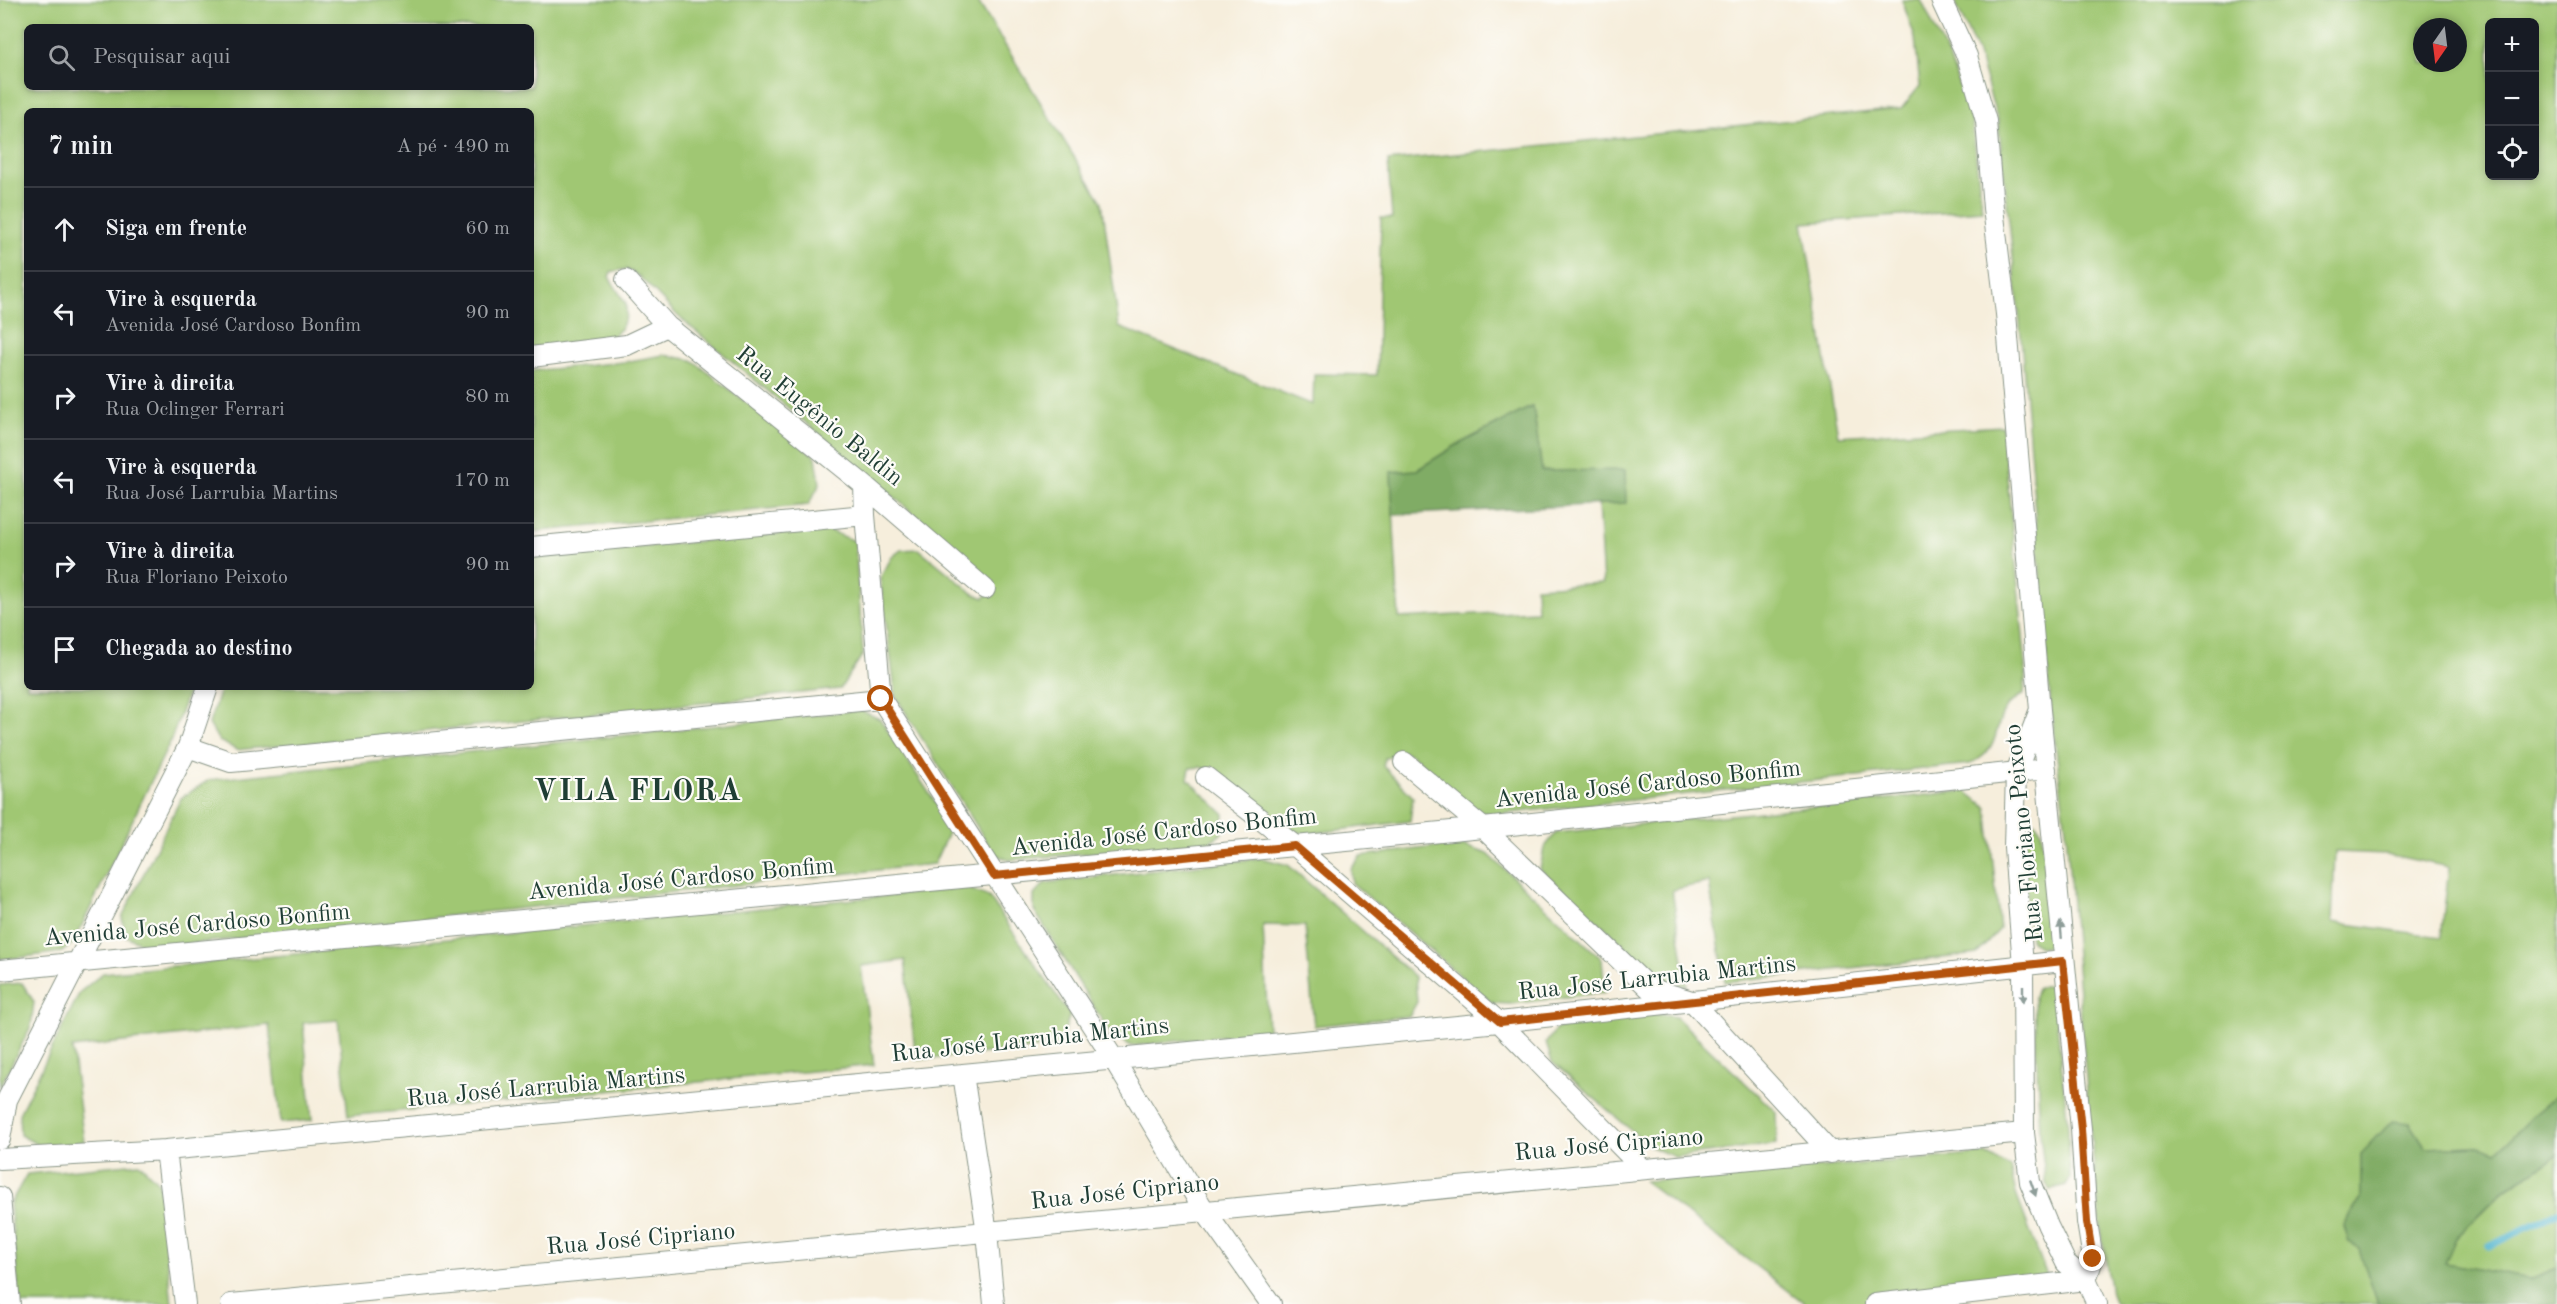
<!DOCTYPE html>
<html lang="pt">
<head>
<meta charset="utf-8">
<style>
  :root { --surface:#171b24; --page:#20242c; --text:#f1f3f6; --muted:#9ea1a6; --line:#363941 }
  body { margin:0; font-family:"Old Standard TT",serif; background:var(--page); color:var(--text) }
  .controls { position:absolute; right:18px; top:18px; display:grid; overflow:hidden; border-radius:9px; box-shadow:0 3px 9px #0003 }
  .controls button { width:54px; height:54px; display:grid; place-items:center; padding:0; border:0; border-bottom:2px solid var(--line); background:var(--surface); color:var(--text); font:30px sans-serif }
  .compass { position:absolute; left:2413px; top:18px; width:54px; height:54px; border-radius:50%; background:var(--surface); box-shadow:0 3px 9px #0003; rotate:194deg }
  .stop { position:absolute; width:18px; height:18px; margin:-14px; border:4px solid #b45309; border-radius:50%; background:#fff }
  .stop.end { background:#b45309; border-color:#fff; box-shadow:0 2px 6px #0008 }
  .list { margin:0; padding:0; list-style:none }
  h2 { display:flex; justify-content:space-between; align-items:center; height:78px; margin:0; padding:0 24px; font-size:26px }
  h2 small { font-size:20px; font-weight:400; color:var(--muted) }
  .list li { display:grid; grid-template-columns:39px 1fr auto; gap:18px; align-items:center; box-sizing:border-box; height:84px; padding:0 24px; border-top:2px solid var(--line) }
  .list b { display:block; font-size:22px; white-space:nowrap }
  .list p { margin:0; font-size:20px; white-space:nowrap; color:var(--muted) }
  .list em { font-size:20px; font-style:normal; color:var(--muted) }
  .icon { flex:none; width:33px; height:33px; fill:none; stroke:currentColor; stroke-width:2; stroke-linecap:round; stroke-linejoin:round }
  .map { position:relative; flex:none; width:2557px; height:1304px; overflow:hidden }
  .search { position:absolute; background:var(--surface); box-shadow:0 3px 9px #0003; left:24px; top:24px; width:510px; height:66px; display:flex; align-items:center; gap:15px; box-sizing:border-box; padding:0 21px; border-radius:9px; color:var(--muted); font-size:22px }
  .panel { position:absolute; background:var(--surface); box-shadow:0 3px 9px #0003; left:24px; top:108px; width:510px; height:582px; border-radius:9px }
  .map>svg:first-child { display:block }
  .green { fill:#a0c773; stroke:#608254; stroke-width:1.5; fill-rule:evenodd }
  .forest { fill:#80ac65; stroke:#50744c; stroke-width:1.5 }
  .lines { fill:none; stroke-linecap:round; stroke-linejoin:round }
  .stream { stroke:#4fb4ce; stroke-width:7 }
  .minor-casing { stroke:#8a9688; stroke-width:22 }
  .minor { stroke:#fff; stroke-width:20 }
  .oneway { fill:#8f9e9a }
  .route { stroke:#b45309; stroke-width:8 }
  .labels { text-anchor:middle; dominant-baseline:central; stroke-width:4.5; stroke-linejoin:round; paint-order:stroke }
  .street-label { font-size:24px; fill:#1f3d34; stroke:#fdfcf7 }
  .district-label { font-size:30px; font-weight:bold; letter-spacing:1.5px; fill:#1f3d34; stroke:#fdfcf7 }
</style>
</head>
<body>
<div class="map">
<svg width="2557" height="1304" viewBox="0 0 2557 1304">
  <rect width="100%" height="100%" fill="#fdfcf7"/>
  <filter id="ink" filterUnits="userSpaceOnUse"><feTurbulence type="fractalNoise" baseFrequency=".0167" numOctaves="2"/><feDisplacementMap in="SourceGraphic" scale="12" xChannelSelector="R" yChannelSelector="G"/><feConvolveMatrix kernelMatrix="1 2 1 2 8 2 1 2 1" color-interpolation-filters="sRGB"/></filter>
  <filter id="wash" filterUnits="userSpaceOnUse"><feTurbulence type="fractalNoise" baseFrequency=".008" numOctaves="4" result="noise"/><feDisplacementMap in="SourceGraphic" scale="24" xChannelSelector="R" yChannelSelector="G"/><feGaussianBlur stdDeviation="1.35" result="paint"/><feColorMatrix in="noise" values="0 0 0 0 0 0 0 0 0 0 0 0 0 0 0 0 0 1.4 0 .05"/><feComposite in="paint" operator="in"/></filter>
  <g filter="url(#wash)">
    <rect width="100%" height="100%" fill="#f6eedc"/>
    <path class="green" d="M0,0H977L1102,202L1119,327L1313,405L1314,374L1377,375L1381,218H1392L1388,161L1901,109L1920,86L1915,38L1902,0H1921L1950,60L1972,122L1982,210L1803,223L1838,436L2002,426L2026,667L2024,694C1983,714 2012,745 1970,764L1491,815L1471,809L1411,754L1401,752L1385,758L1383,766L1413,797L1410,821L1307,834L1283,829L1219,774L1200,767L1190,768L1188,779L1224,814L1223,833L1207,843L1009,860L994,854L896,697L880,578L892,557L901,550L919,549L974,594L984,598L992,590L991,581L870,476L679,317L639,276L626,269L611,272L609,277L626,304V316L621,329L608,339L531,348V111H27V687H190L171,740L74,942L62,952L0,960ZM27,27H531V87H27ZM1533,406L1542,471L1626,503L1598,504L1603,583L1536,587L1537,611L1399,618L1391,472L1417,470L1455,446Z
      M1954,0H2557V1095L2534,1114L2497,1152L2478,1146L2426,1148L2410,1123L2361,1154V1198L2344,1226L2359,1248L2378,1304H2115L2111,1294L2100,1222L2090,1128L2066,830L2051,708L2019,313L1998,121L1978,54ZM2490,22H2534V176H2490ZM2422,27H2458V63H2422ZM2335,852L2386,854L2449,867L2441,937L2332,922Z
      M664,355L692,360L816,457L820,484L808,505L531,532V371L624,362Z
      M825,529L855,541L863,654L840,689L237,750L219,741L209,724L221,687H531V558Z
      M860,710L880,719L951,826L934,864L150,948L126,936L122,918L181,798L209,780Z
      M1965,791L1987,807L2000,929L1977,954L1725,982L1709,882L1672,890L1687,986L1662,979L1540,869L1544,848L1556,833Z
      M2030,821L2035,822L2041,830L2054,942L2050,947C2040,948 2036,947 2030,939L2022,834L2024,827Z
      M1459,844L1488,854L1602,959L1605,992L1510,1004L1492,1003L1352,883L1351,869L1361,856Z
      M1261,858L1288,865L1415,977L1417,1002L1409,1016L1314,1026L1305,926L1263,925L1268,1031L1131,1046L1110,1033L1034,910V895L1045,883Z
      M967,888L989,897L1070,1015L1059,1046L916,1060L905,960L861,966L874,1065L348,1116L338,1020L303,1023L312,1120L281,1123L269,1025L72,1048L84,1142L40,1146L20,1135L19,1114L80,992L103,973Z
      M22,983L34,1002L31,1026L0,1087V985Z
      M2043,986H2049L2054,996L2068,1127L2070,1179L2066,1186L2051,1190L2046,1184L2040,1133L2034,997L2037,989Z
      M1657,1014L1676,1017L1776,1112L1777,1144L1675,1157L1651,1147L1552,1062L1546,1043L1556,1029Z
      M1985,1154L2010,1167L2016,1194L2047,1276L1917,1304H1806L1644,1181Z
      M2557,1155V1268L2530,1279L2444,1263L2456,1238L2505,1190Z
      M139,1163L159,1183L172,1304H20L10,1204L27,1174Z"/>
    <path class="forest" d="M1533,406L1542,471L1625,470L1626,503L1393,515L1391,472L1417,470L1455,446Z
      M2557,1095V1155L2504,1190L2456,1238L2445,1263L2530,1279L2557,1268V1304H2378L2359,1249L2349,1243L2344,1226L2361,1198V1154L2392,1121L2410,1123L2426,1148L2479,1146L2497,1152L2534,1114Z"/>
    <g class="lines">
      <path class="stream" d="M2489,1246L2557,1213"/>
    </g>
  </g>
  <g filter="url(#ink)">
    <g class="lines">
      <defs>
        <path id="minor" d="M1941,0L1967,56L1986,121L1993,208L2006,314L2040,710L2081,1129L2087,1222L2093,1259L2086,1280
          M626,280L667,326L864,485L985,589
          M531,357L627,345L667,326
          M864,485L865,515L881,699L1113,1058L1204,1210L1271,1304
          M531,547L865,515
          M2039,712L2016,772L2014,847L2023,966L2024,1133L2030,1182L2048,1226L2066,1263L2086,1280L2097,1304
          M188,747L231,762L881,699
          M1404,762L1483,828L1649,988L1692,1001L1831,1153
          M1206,777L1295,846L1499,1022L1642,1168
          M0,970L1483,828L2046,769
          M963,1074L987,1233L994,1304
          M0,1139L7,1100L188,747L208,687
          M166,1150L185,1304
          M0,1159L166,1150L963,1074L1499,1022L2063,961
          M0,1197L10,1304
          M231,1304L2024,1133
          M1875,1304L2086,1280"/>
      </defs>
      <use href="#minor" class="minor-casing"/>
      <use href="#minor" class="minor"/>
    </g>
    <defs><path id="oneway-solid" d="M-6-.8H1V-3.2L6.5 0L1 3.2V.8H-6Z" transform="scale(1.5)"/></defs>
    <g class="oneway">
      <use href="#oneway-solid" transform="translate(2061 930) rotate(-95)"/>
      <use href="#oneway-solid" transform="translate(2023 994) rotate(90)"/>
      <use href="#oneway-solid" transform="translate(2033 1188) rotate(71)"/>
    </g>
  </g>
  <g class="lines" filter="url(#ink)">
    <path class="route" d="M881,699L994,876L1295,846L1500,1022L2063,961L2081,1129L2087,1222L2093,1259"/>
  </g>
  <g class="labels">
    <g class="street-label">
      <text transform="translate(819 417) rotate(39)">Rua Eugênio Baldin</text>
      <text transform="translate(1648 785) rotate(-6)">Avenida José Cardoso Bonfim</text>
      <text transform="translate(1164 833) rotate(-6)">Avenida José Cardoso Bonfim</text>
      <text transform="translate(2025 833) rotate(-96)">Rua Floriano Peixoto</text>
      <text transform="translate(681 880) rotate(-5)">Avenida José Cardoso Bonfim</text>
      <text transform="translate(197 926) rotate(-5)">Avenida José Cardoso Bonfim</text>
      <text transform="translate(1657 979) rotate(-6)">Rua José Larrubia Martins</text>
      <text transform="translate(1030 1041) rotate(-6)">Rua José Larrubia Martins</text>
      <text transform="translate(546 1088) rotate(-5)">Rua José Larrubia Martins</text>
      <text transform="translate(1609 1146) rotate(-5)">Rua José Cipriano</text>
      <text transform="translate(1125 1193) rotate(-6)">Rua José Cipriano</text>
      <text transform="translate(641 1240) rotate(-5)">Rua José Cipriano</text>
    </g>
    <g class="district-label">
      <text x="638" y="792">VILA FLORA</text>
    </g>
  </g>
</svg>
<div class="controls">
<button>+</button>
<button>−</button>
<button><svg class="icon" aria-label="locate" viewBox="0 0 24 24"><circle cx="12" cy="12" r="6"/><path d="M12 2v4M12 18v4M2 12h4M18 12h4"/></svg></button>
</div>
<svg class="compass" viewBox="-18 -18 36 36"><path d="M0-13l5 13h-10z" fill="#e53935"/><path d="M0 13l5-13h-10z" fill="#9ea1a6"/></svg>
<div class="stop" style="left:881px;top:699px"></div>
<div class="stop end" style="left:2093px;top:1259px"></div>
<div class="search"><svg class="icon" aria-label="search" viewBox="0 0 24 24"><circle cx="10" cy="10" r="6"/><path d="M15 15l6 6"/></svg>Pesquisar aqui</div>
<section class="panel">
<h2>7 min<small>A pé · 490 m</small></h2>
<ul class="list">
<li><svg class="icon" aria-label="ahead" viewBox="0 0 24 24"><path d="M12 20V5M6 11l6-6 6 6"/></svg><div><b>Siga em frente</b></div><em>60 m</em></li>
<li><svg class="icon" aria-label="left" viewBox="0 0 24 24"><path d="M17 20v-9H6M10 6l-5 5 5 5"/></svg><div><b>Vire à esquerda</b><p>Avenida José Cardoso Bonfim</p></div><em>90 m</em></li>
<li><svg class="icon" aria-label="right" viewBox="0 0 24 24"><path d="M7 20v-9h11M14 6l5 5-5 5"/></svg><div><b>Vire à direita</b><p>Rua Oclinger Ferrari</p></div><em>80 m</em></li>
<li><svg class="icon" aria-label="left" viewBox="0 0 24 24"><path d="M17 20v-9H6M10 6l-5 5 5 5"/></svg><div><b>Vire à esquerda</b><p>Rua José Larrubia Martins</p></div><em>170 m</em></li>
<li><svg class="icon" aria-label="right" viewBox="0 0 24 24"><path d="M7 20v-9h11M14 6l5 5-5 5"/></svg><div><b>Vire à direita</b><p>Rua Floriano Peixoto</p></div><em>90 m</em></li>
<li><svg class="icon" aria-label="arrive" viewBox="0 0 24 24"><path d="M6 21V4h12l-3 4 3 4H6"/></svg><div><b>Chegada ao destino</b></div></li>
</ul>
</section>
</div>
</body>
</html>
